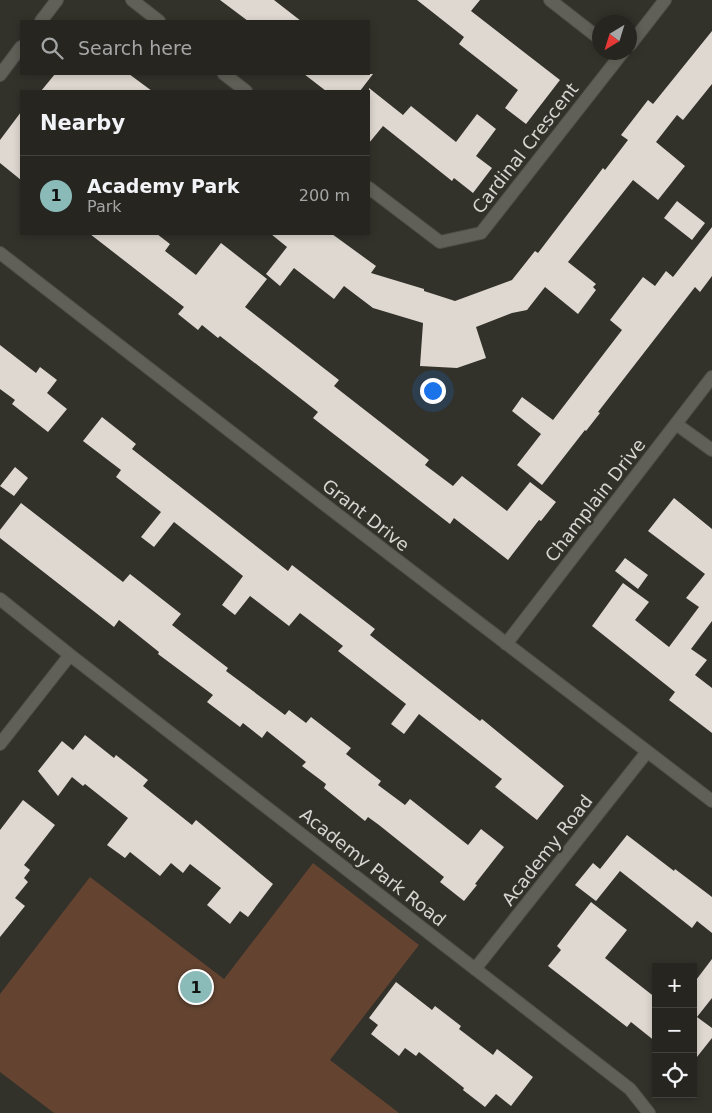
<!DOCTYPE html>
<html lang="en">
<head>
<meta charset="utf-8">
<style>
  :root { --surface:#262520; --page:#2e2d29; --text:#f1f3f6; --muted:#a4a5a5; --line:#42423e; --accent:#8bbbb9 }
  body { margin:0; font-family:"DejaVu Sans",sans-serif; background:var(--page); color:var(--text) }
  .controls { position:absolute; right:15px; bottom:15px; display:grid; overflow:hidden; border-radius:0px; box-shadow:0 2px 8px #0003 }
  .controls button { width:45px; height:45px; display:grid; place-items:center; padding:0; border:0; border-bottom:1px solid var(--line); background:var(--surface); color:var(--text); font:25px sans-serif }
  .compass { position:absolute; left:592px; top:15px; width:45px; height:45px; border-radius:50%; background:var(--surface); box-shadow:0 2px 8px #0003; rotate:218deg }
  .you { position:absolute; left:432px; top:390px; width:18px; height:18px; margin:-12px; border:4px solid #fff; border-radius:50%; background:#1a73e8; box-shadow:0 0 0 8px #1a73e833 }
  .badge { display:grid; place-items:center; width:32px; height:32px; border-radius:50%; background:var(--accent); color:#111; font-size:16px; font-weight:700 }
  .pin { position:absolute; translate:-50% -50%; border:2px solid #fff; box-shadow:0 1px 5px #0006 }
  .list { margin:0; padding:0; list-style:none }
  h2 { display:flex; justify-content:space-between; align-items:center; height:65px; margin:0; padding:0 20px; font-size:21px }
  h2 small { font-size:16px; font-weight:400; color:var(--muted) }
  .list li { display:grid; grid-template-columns:32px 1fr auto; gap:15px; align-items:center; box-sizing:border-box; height:80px; padding:0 20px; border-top:1px solid var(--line) }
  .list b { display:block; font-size:19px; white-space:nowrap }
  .list p { margin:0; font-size:16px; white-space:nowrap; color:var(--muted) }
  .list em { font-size:16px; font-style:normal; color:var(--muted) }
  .icon { flex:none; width:28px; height:28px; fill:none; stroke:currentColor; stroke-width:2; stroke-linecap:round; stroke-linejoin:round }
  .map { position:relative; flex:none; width:712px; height:1113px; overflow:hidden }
  .search { position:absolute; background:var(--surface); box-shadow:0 2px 8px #0003; left:20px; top:20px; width:350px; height:55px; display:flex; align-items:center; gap:12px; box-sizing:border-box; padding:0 18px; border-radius:0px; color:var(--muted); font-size:19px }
  .panel { position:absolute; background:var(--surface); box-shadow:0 2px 8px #0003; left:20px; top:90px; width:350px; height:145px; border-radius:0px }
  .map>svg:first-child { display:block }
  .green { fill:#644431 }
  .building { fill:#ded8d0 }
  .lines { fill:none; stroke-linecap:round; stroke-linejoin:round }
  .minor-casing { stroke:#4e4e48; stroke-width:14 }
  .minor { stroke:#606058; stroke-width:12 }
  .labels { text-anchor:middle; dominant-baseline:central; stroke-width:5; stroke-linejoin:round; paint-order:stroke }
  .street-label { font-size:18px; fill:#d6d6d2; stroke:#32312a }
</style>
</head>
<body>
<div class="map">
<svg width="712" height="1113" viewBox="0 0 712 1113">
  <rect width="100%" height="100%" fill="#32312a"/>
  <path class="green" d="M313,863L419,945L330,1060L399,1113H54L0,1072V994L90,877L224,979Z"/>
  <path class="building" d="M220,0H274L301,21H248Z
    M417,0H480L471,11L560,80L526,124L505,108L518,90L459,44L464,37Z
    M712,31V84L683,120L677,115L656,142L685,166L658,200L633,180L568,262L596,284L593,287L596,290L578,314L545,287L527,310L512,313L476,327L486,358L457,368L420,366L423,323L373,308L344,286L334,299L294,268L280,286L266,274L287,247L271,234H332L376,266L371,273L424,289V291L455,301L512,280L535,251L538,253L603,168L605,170L628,140L621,135L648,100L653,104Z
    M55,74H129L152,91H41Z
    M304,74H373L360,91H326Z
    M369,88L403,115L411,106L456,142L477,114L496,129L476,156L492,168L473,193L454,178L452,181L383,126L369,143Z
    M21,112V180L0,163V140Z
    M677,201L705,223L692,240L664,218Z
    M712,227V276L700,292L695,287L598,412L600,413L586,431L585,430L542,485L517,465L541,434L512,411L522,397L553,420L622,330L610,320L643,277L655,286L666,271L673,277Z
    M90,234H157L170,244L165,251L196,275L221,243L267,279L245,307L339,380L334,386L429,460L425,465L453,486L462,476L507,511L530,482L556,502L541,521L539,520L508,560L454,518L450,524L313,418L318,412L220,336L218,338L202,325L198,330L178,314L184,307Z
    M0,345L36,373L40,367L57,380L47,393L67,409L48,432L12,404L15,400L0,389Z
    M102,417L136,444L132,449L288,571L292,565L375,629L370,635L480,721L482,719L564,786L537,820L495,787L502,779L419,714L404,734L391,724L406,704L338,651L343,646L300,613L289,626L250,596L235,615L222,605L243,576L174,522L154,547L141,537L161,512L116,477L121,470L83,441Z
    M15,467L28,478L14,496L0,486Z
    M674,498L712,529V621L691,649L707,660L695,675L712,688V733L669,700L675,692L592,626L623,583L649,602L635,620L669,647L699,607L686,598L705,574L648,531Z
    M21,503L123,582L130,574L181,614L172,625L228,668L226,671L285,715L289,710L306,723L311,717L351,748L346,754L381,781L378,785L405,805L410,799L468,845L481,829L504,847L475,884L477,885L464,901L440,882L444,877L379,825L368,817L365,821L324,788L326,784L302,766L306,762L267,731L262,738L243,723L240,727L207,702L213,695L158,654L159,652L119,620L114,627L0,538V530Z
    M625,558L648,575L638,589L615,571Z
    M85,735L114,758L116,755L148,780L143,786L192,825L196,820L273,884L248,917L240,911L230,924L207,905L221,888L190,864L183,873L171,863L160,876L130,852L125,858L107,845L128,818L85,784L83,786L72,777L58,796L38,771L62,741L73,750Z
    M23,800L55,825L24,865L30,870L24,878L28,882L15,898L25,906L0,937V830Z
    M627,835L674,871L675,869L712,897V933L697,921L692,928L620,871L596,901L575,885L593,863L600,869Z
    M591,902L627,930L605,958L656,998V1042L631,1022L627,1027L548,966L561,950L557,946Z
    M712,959V998L697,1017L712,1028V1038L693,1062V984Z
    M396,982L432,1010L435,1006L461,1026L459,1029L493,1055L497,1049L533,1077L511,1106L496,1094L485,1107L463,1090L464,1088L419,1052L416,1056L405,1048L399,1056L371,1034L378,1025L369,1018Z"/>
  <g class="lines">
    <defs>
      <path id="minor" d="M132,0L159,21
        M550,0L600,39
        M41,21L57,0
        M630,45L665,0
        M224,74L246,91
        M0,75L21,47
        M369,188L440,242L481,233L623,52
        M0,253L333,511L712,801
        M676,424L712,450
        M0,599L70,655
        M506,644L712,377
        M0,744L70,655L630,1089L649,1113
        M475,969L647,752"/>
    </defs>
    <use href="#minor" class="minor-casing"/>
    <use href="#minor" class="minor"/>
  </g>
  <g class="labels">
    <g class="street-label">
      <text transform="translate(525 148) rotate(-52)">Cardinal Crescent</text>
      <text transform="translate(595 500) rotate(-52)">Champlain Drive</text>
      <text transform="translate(366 515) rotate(38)">Grant Drive</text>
      <text transform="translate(547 850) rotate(-52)">Academy Road</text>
      <text transform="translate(373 867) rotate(38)">Academy Park Road</text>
    </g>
  </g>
</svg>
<div class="controls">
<button>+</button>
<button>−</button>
<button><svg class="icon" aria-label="locate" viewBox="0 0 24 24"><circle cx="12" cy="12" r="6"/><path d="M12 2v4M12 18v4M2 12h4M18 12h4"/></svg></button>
</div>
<svg class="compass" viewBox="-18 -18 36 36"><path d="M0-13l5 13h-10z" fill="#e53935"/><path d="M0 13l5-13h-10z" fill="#a4a5a5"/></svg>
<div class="you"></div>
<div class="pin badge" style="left:196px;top:987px">1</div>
<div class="search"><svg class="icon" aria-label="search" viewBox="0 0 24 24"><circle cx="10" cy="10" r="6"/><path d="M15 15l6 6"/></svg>Search here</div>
<section class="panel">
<h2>Nearby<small></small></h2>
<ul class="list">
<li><span class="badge">1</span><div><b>Academy Park</b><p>Park</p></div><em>200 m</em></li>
</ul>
</section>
</div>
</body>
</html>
